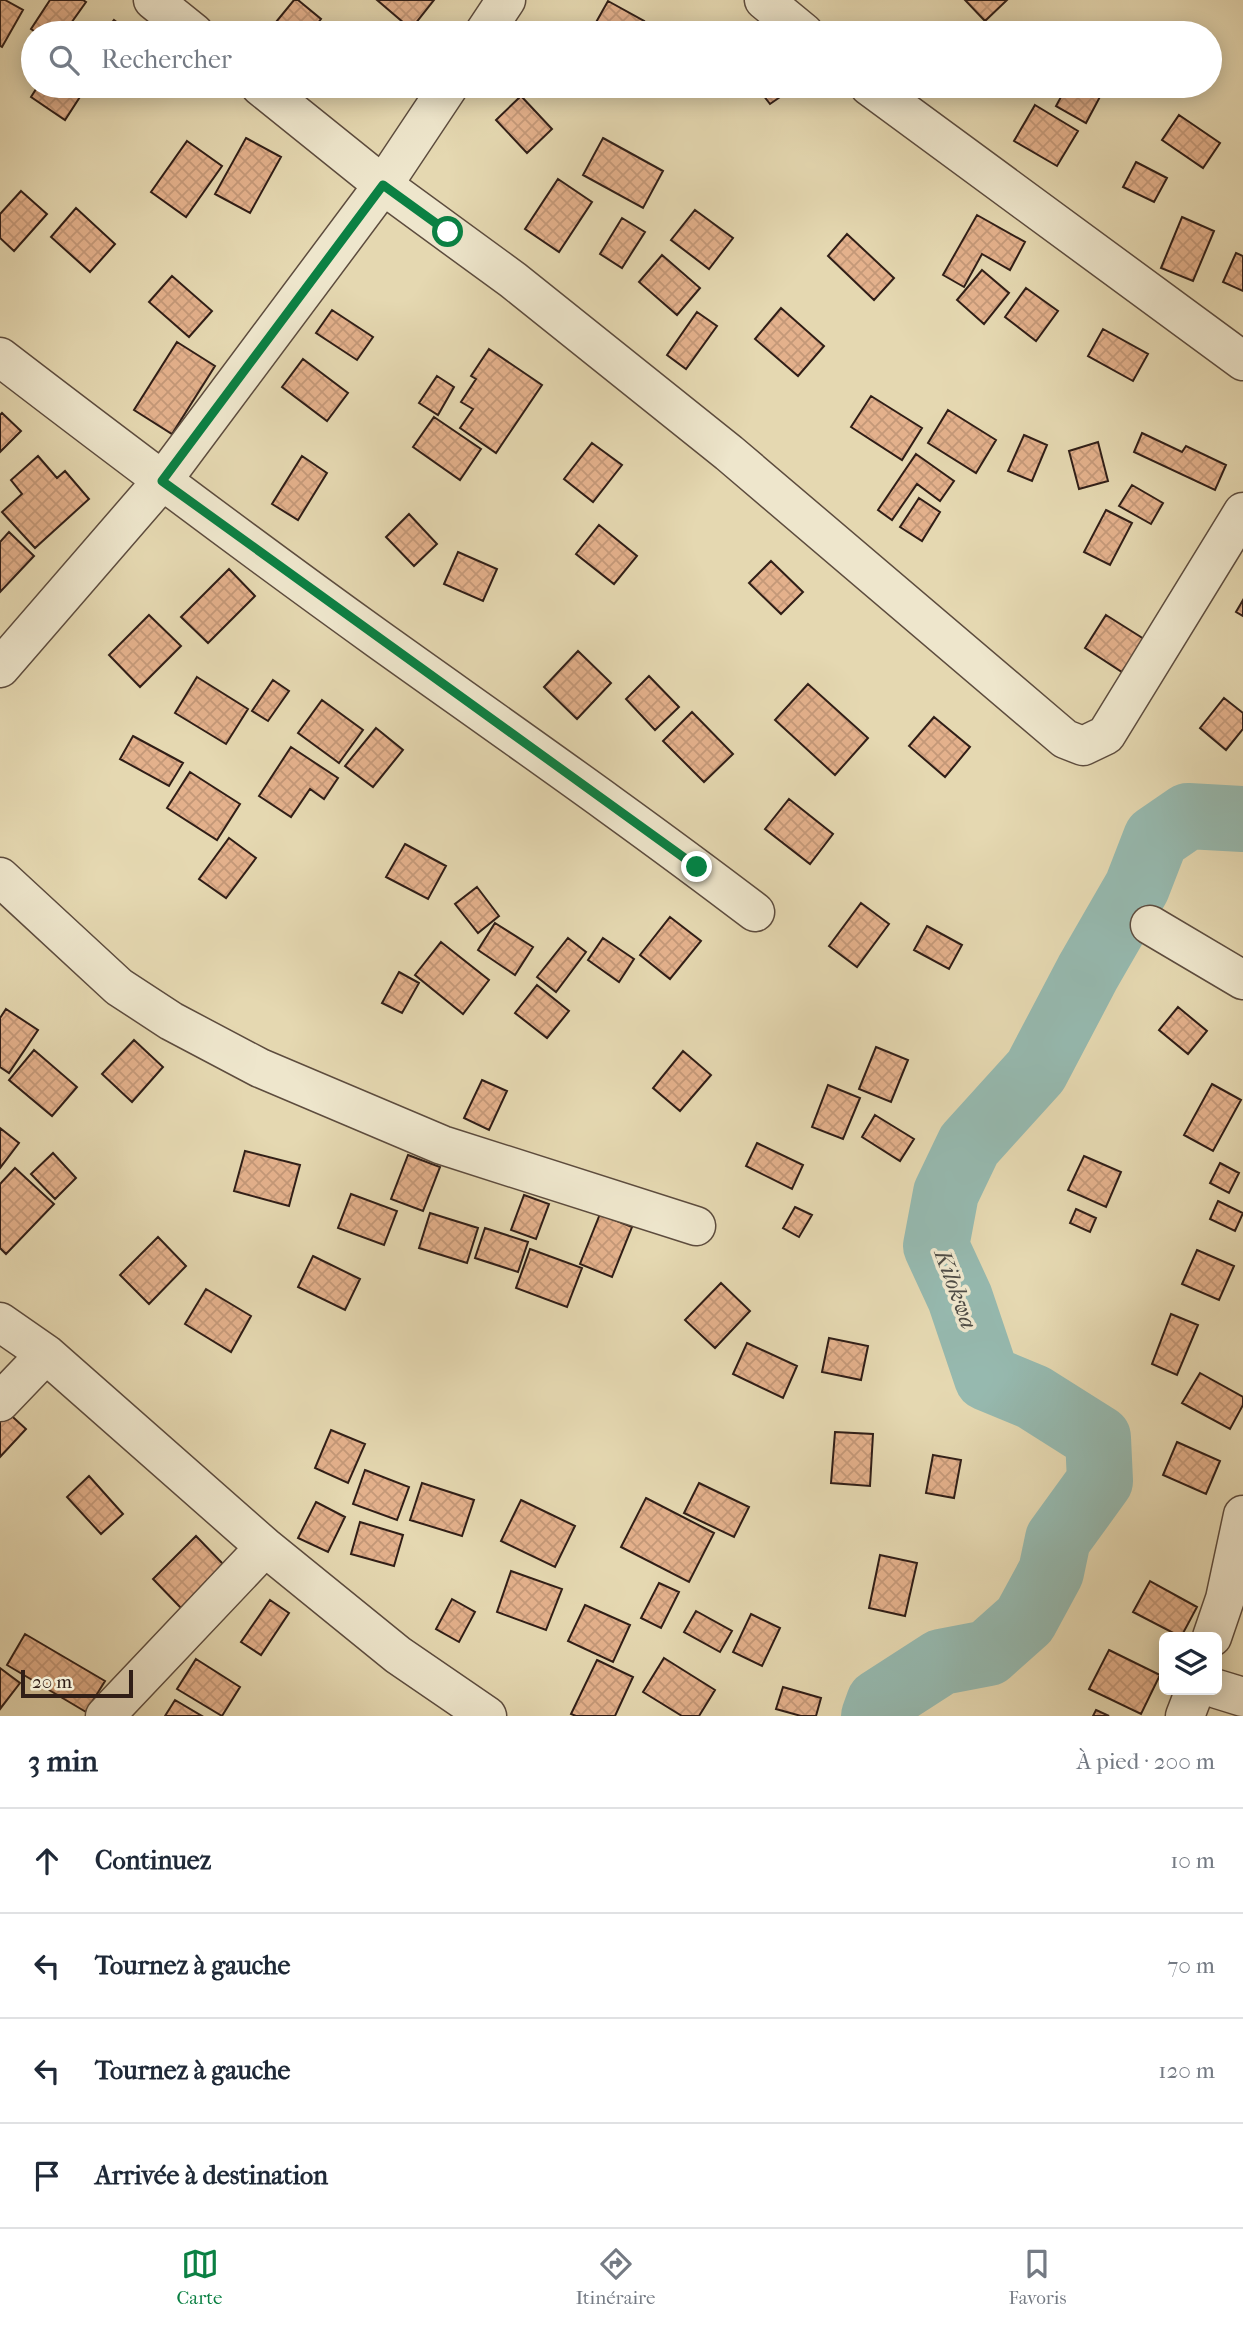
<!DOCTYPE html>
<html lang="fr">
<head>
<meta charset="utf-8">
<style>
  :root { --surface:#fff; --page:#f6f6f7; --text:#1f2937; --muted:#747a83; --line:#e0e1e3; --accent:#0b8043 }
  body { margin:0; font-family:"IM FELL French Canon",serif; background:var(--page); color:var(--text) }
  .controls { position:absolute; right:21px; bottom:21px; display:grid; overflow:hidden; border-radius:10px; box-shadow:0 4px 18px #0003 }
  .controls button { width:63px; height:63px; display:grid; place-items:center; padding:0; border:0; border-bottom:2px solid var(--line); background:var(--surface); color:var(--text); font:35px sans-serif }
  .scale { position:absolute; left:21px; bottom:18px; width:112px; box-sizing:border-box; padding-left:7px; border:4px solid #301e17; border-top:0; font-size:19px; line-height:24px; white-space:nowrap; color:#301e17; -webkit-text-stroke:5px #eee6cc; paint-order:stroke }
  .stop { position:absolute; width:21px; height:21px; margin:-16px; border:5px solid #0b8043; border-radius:50%; background:#fff }
  .stop.end { background:#0b8043; border-color:#fff; box-shadow:0 2px 7px #0008 }
  .list { margin:0; padding:0; list-style:none }
  h2 { display:flex; justify-content:space-between; align-items:center; height:91px; margin:0; padding:0 28px; font-size:30px }
  h2 small { font-size:23px; font-weight:400; color:var(--muted) }
  .list li { display:grid; grid-template-columns:46px 1fr auto; gap:21px; align-items:center; box-sizing:border-box; height:105px; padding:0 28px; border-top:2px solid var(--line) }
  .list b { display:block; font-size:26px; white-space:nowrap }
  .list em { font-size:23px; font-style:normal; color:var(--muted) }
  .icon { flex:none; width:38px; height:38px; fill:none; stroke:currentColor; stroke-width:2; stroke-linecap:round; stroke-linejoin:round }
  .map { position:relative; flex:none; width:1243px; height:1716px; overflow:hidden }
  .search { position:absolute; background:var(--surface); box-shadow:0 4px 18px #0003; left:21px; right:21px; top:21px; height:77px; display:flex; align-items:center; gap:18px; box-sizing:border-box; padding:0 24px; border-radius:38px; color:var(--muted); font-size:26px }
  .sheet { height:511px; background:var(--surface) }
  nav { display:flex; justify-content:space-around; align-items:center; box-sizing:border-box; height:98px; border-top:2px solid var(--line); background:var(--surface); font-size:19px; color:var(--muted) }
  nav a { display:grid; justify-items:center; gap:4px }
  nav .on { color:var(--accent) }
  .map>svg:first-child { display:block }
  .lines { fill:none; stroke-linecap:round; stroke-linejoin:round }
  .river { stroke:#96b9af; stroke-width:66 }
  .building { fill:url(#building-cross-hatch); stroke:#301e17; stroke-width:2 }
  .minor-casing { stroke:#5d4c3e; stroke-width:41 }
  .minor { stroke:#eee6cc; stroke-width:38 }
  .route { stroke:#0b8043; stroke-width:9 }
  .labels { text-anchor:middle; dominant-baseline:central; stroke-width:7; stroke-linejoin:round; paint-order:stroke }
  .water-label { font-size:24px; font-style:italic; fill:#4f4c45; stroke:#eee6cc }
</style>
</head>
<body>
<div class="map">
<svg width="1243" height="1716" viewBox="0 0 1243 1716">
  <defs>
    <pattern id="building-cross-hatch" width="8" height="8" patternUnits="userSpaceOnUse" patternTransform="scale(1.75)"><rect width="8" height="8" fill="#e4b18c"/><path d="M0 0l8 8M0 8l8-8" fill="none" stroke="#c49878"/></pattern>
  </defs>
  <rect width="100%" height="100%" fill="#e5d8b1"/>
  <filter id="stains"><feTurbulence type="fractalNoise" baseFrequency=".00286" numOctaves="4"/><feColorMatrix values="0 0 0 0 .2 0 0 0 0 .09 0 0 0 0 .02 0 0 0 .5 -.17"/></filter>
  <radialGradient id="worn" r=".72"><stop offset=".6" stop-color="#630" stop-opacity="0"/><stop offset="1" stop-color="#630" stop-opacity=".3"/></radialGradient>
  <g class="lines">
    <path class="river" d="M874,1716L879,1702L941,1662L988,1653L1025,1620L1051,1572L1058,1539L1100,1481L1098,1438L1033,1397L987,1378L960,1298L936,1246L946,1193L969,1145L1036,1071L1088,972L1137,887L1156,838L1188,816L1243,819"/>
  </g>
  <path class="building" d="M0,0H5L23,10L2,47L0,46Z
    M50,0H83L86,2L64,33H37L31,29Z
    M294,0H298L321,19L310,33H267Z
    M377,0H434L411,29Z
    M965,0H1007L985,21Z
    M608,1L644,21L637,33H590Z
    M114,20L131,33H104Z
    M38,86H87L65,120L31,97Z
    M756,86H796L770,104Z
    M1067,86H1089L1102,93L1086,123L1056,106Z
    M521,96L552,129L527,153L496,120Z
    M1035,105L1078,131L1057,166L1014,141Z
    M1179,115L1220,143L1203,168L1162,140Z
    M246,138L281,157L250,213L215,194Z
    M603,138L663,171L643,208L583,175Z
    M187,141L222,166L186,217L151,192Z
    M1136,162L1167,178L1154,202L1123,187Z
    M558,179L592,202L559,252L525,229Z
    M21,191L47,214L14,251L0,238V214Z
    M76,208L115,244L90,272L51,237Z
    M695,210L733,238L709,269L671,240Z
    M977,215L1025,242L1010,270L982,254L964,287L943,275Z
    M1182,217L1214,231L1193,281L1161,268Z
    M622,218L645,232L622,268L600,254Z
    M847,234L894,278L874,300L828,256Z
    M1236,253L1243,256V291L1223,282Z
    M662,255L700,288L677,315L639,282Z
    M982,270L1009,293L984,324L957,300Z
    M172,276L212,311L189,337L149,302Z
    M1026,288L1058,311L1036,341L1005,317Z
    M781,308L824,346L798,376L755,339Z
    M332,310L373,337L357,360L316,333Z
    M697,312L717,326L686,369L667,355Z
    M1103,329L1148,354L1133,381L1088,356Z
    M177,342L215,366L172,434L134,410Z
    M489,349L542,385L496,453L460,428L473,409L461,402L476,379L471,376Z
    M303,359L348,393L327,421L282,387Z
    M437,376L454,387L438,415L419,403Z
    M871,396L922,428L902,460L851,427Z
    M948,410L996,440L976,473L928,443Z
    M2,413L21,431L0,452V415Z
    M434,417L481,449L460,480L413,447Z
    M1142,433L1182,452L1186,446L1226,465L1215,490L1134,452Z
    M1024,435L1047,445L1032,481L1008,471Z
    M1098,442L1108,481L1079,489L1069,451Z
    M592,443L622,465L593,502L564,479Z
    M916,454L954,481L940,501L917,484L892,520L878,510Z
    M38,456L57,478L65,471L89,499L35,548L2,512L22,494L11,480Z
    M302,456L327,473L298,520L272,504Z
    M1132,485L1163,503L1151,524L1119,506Z
    M919,498L940,512L922,541L900,527Z
    M1106,510L1132,523L1110,565L1084,552Z
    M409,514L437,544L414,566L386,537Z
    M599,525L637,556L614,584L576,554Z
    M9,532L34,556L0,592V542Z
    M458,552L497,569L483,601L444,584Z
    M771,561L803,592L781,614L749,583Z
    M229,569L255,596L208,643L181,617Z
    M1243,600V616L1236,612Z
    M149,615L181,646L140,687L109,655Z
    M1106,615L1144,639L1122,672L1085,648Z
    M578,651L611,683L577,719L544,687Z
    M649,676L679,707L655,730L626,699Z
    M197,677L248,709L226,744L175,713Z
    M273,680L289,691L268,721L252,711Z
    M808,684L868,738L835,775L775,720Z
    M1224,698L1243,713V729L1226,750L1200,728Z
    M322,700L363,730L339,763L298,733Z
    M692,712L733,754L704,782L663,741Z
    M934,717L970,747L945,777L909,746Z
    M376,728L403,750L373,787L345,766Z
    M133,736L183,763L169,786L120,759Z
    M291,747L338,778L324,799L310,789L291,817L259,796Z
    M190,772L240,804L217,840L167,808Z
    M789,799L833,834L810,864L765,829Z
    M229,838L256,858L226,898L199,879Z
    M405,844L446,866L428,899L386,877Z
    M477,887L499,916L478,933L455,904Z
    M861,903L889,924L857,967L829,946Z
    M670,917L701,941L670,979L640,955Z
    M495,923L533,947L515,975L478,950Z
    M927,926L962,945L949,969L914,950Z
    M568,938L586,952L556,992L537,977Z
    M603,938L634,959L619,982L588,960Z
    M441,942L489,980L463,1014L415,975Z
    M399,972L419,983L402,1013L382,1003Z
    M537,985L569,1011L547,1038L515,1013Z
    M1178,1007L1207,1031L1188,1054L1159,1030Z
    M6,1009L38,1030L9,1073L0,1067V1018Z
    M134,1040L163,1067L132,1102L102,1074Z
    M876,1047L908,1060L891,1102L859,1089Z
    M34,1050L77,1087L52,1116L9,1080Z
    M683,1051L711,1075L680,1111L653,1088Z
    M482,1080L507,1091L489,1130L464,1118Z
    M1212,1084L1241,1100L1213,1151L1184,1135Z
    M828,1085L860,1098L843,1139L812,1127Z
    M875,1115L914,1139L900,1161L862,1137Z
    M0,1128L19,1143L0,1168Z
    M757,1143L803,1165L792,1189L746,1166Z
    M245,1151L300,1165L289,1206L234,1191Z
    M53,1153L76,1178L55,1199L31,1174Z
    M408,1155L440,1167L423,1211L391,1199Z
    M1084,1156L1121,1172L1106,1207L1068,1190Z
    M1220,1163L1239,1173L1229,1193L1210,1183Z
    M15,1168L54,1204L6,1254L0,1248V1184Z
    M351,1194L397,1211L384,1245L338,1228Z
    M524,1195L549,1204L536,1239L511,1230Z
    M1218,1201L1243,1213L1235,1231L1210,1219Z
    M795,1207L812,1215L799,1237L783,1228Z
    M1076,1209L1096,1218L1090,1232L1070,1223Z
    M430,1213L478,1228L467,1263L419,1248Z
    M600,1214L632,1227L612,1277L580,1264Z
    M485,1228L528,1242L518,1272L475,1258Z
    M158,1237L186,1266L149,1304L120,1275Z
    M530,1249L582,1268L567,1307L516,1288Z
    M1197,1250L1234,1266L1219,1300L1182,1284Z
    M313,1256L360,1279L345,1310L298,1287Z
    M721,1283L750,1311L715,1348L685,1320Z
    M206,1289L251,1316L231,1352L185,1324Z
    M1171,1314L1198,1325L1177,1375L1152,1364Z
    M829,1338L868,1346L861,1380L822,1372Z
    M747,1343L797,1366L783,1398L733,1374Z
    M1200,1373L1243,1397V1405L1230,1429L1182,1403Z
    M4,1409L26,1429L0,1457V1413Z
    M331,1430L365,1444L348,1483L315,1468Z
    M835,1432L873,1434L870,1486L831,1483Z
    M1177,1442L1220,1461L1206,1494L1163,1475Z
    M933,1455L961,1460L954,1498L926,1493Z
    M365,1470L409,1487L397,1520L353,1504Z
    M89,1476L123,1514L101,1534L67,1497Z
    M422,1483L474,1500L462,1536L410,1520Z
    M699,1483L749,1507L734,1537L684,1513Z
    M646,1498L714,1533L689,1582L621,1547Z
    M521,1500L575,1526L555,1567L501,1541Z
    M316,1502L345,1517L328,1552L298,1538Z
    M360,1522L403,1535L394,1566L351,1554Z
    M196,1536L224,1565L181,1608L153,1579Z
    M880,1555L917,1563L905,1616L869,1608Z
    M511,1571L562,1589L546,1630L497,1612Z
    M1150,1581L1197,1607L1181,1637L1133,1612Z
    M659,1583L679,1592L661,1628L641,1618Z
    M452,1599L475,1612L459,1642L436,1629Z
    M270,1600L289,1613L261,1655L241,1642Z
    M585,1605L630,1625L613,1662L568,1641Z
    M696,1611L732,1631L720,1652L684,1632Z
    M751,1614L780,1628L762,1666L733,1652Z
    M25,1634L105,1681L86,1712L7,1665Z
    M1109,1650L1160,1675L1141,1714L1089,1689Z
    M664,1658L715,1690L699,1716H682L643,1692Z
    M196,1659L240,1687L222,1716L177,1689Z
    M597,1660L633,1677L615,1716H576L571,1714Z
    M0,1668L20,1683L0,1709Z
    M783,1687L821,1698L816,1716H801L776,1709Z
    M175,1700L202,1716H165Z
    M1096,1710L1109,1716H1093Z"/>
  <g class="lines">
    <defs>
      <path id="minor" d="M153,0L194,33
        M764,0L804,33
        M484,33L506,0
        M260,86L383,185L513,280L729,453L1065,739L1083,746L1106,735L1243,512
        M869,86L1243,361
        M0,357C125,453 250,547 378,639C504,729 632,818 755,912
        M0,668L162,481L383,185L449,86
        M0,877L119,987L171,1021L260,1068L442,1145L696,1226
        M1150,925L1243,980
        M0,1322L46,1354L265,1547L398,1655L487,1716
        M0,1402L46,1354
        M1212,1637L1225,1599L1243,1515
        M1217,1689L1243,1697
        M105,1716L265,1547
        M1185,1716L1195,1690"/>
    </defs>
    <use href="#minor" class="minor-casing"/>
    <use href="#minor" class="minor"/>
  </g>
  <g class="lines">
    <path class="route" d="M448,232L383,185L162,481L697,867"/>
  </g>
  <g class="labels">
    <g class="water-label">
      <text transform="translate(956 1289) rotate(70)">Kilokwa</text>
    </g>
  </g>
  <rect width="100%" height="100%" filter="url(#stains)"/>
  <rect width="100%" height="100%" fill="url(#worn)"/>
</svg>
<div class="controls">
<button><svg class="icon" aria-label="layers" viewBox="0 0 24 24"><path d="M12 4l9 5-9 5-9-5zM3 14l9 5 9-5"/></svg></button>
</div>
<div class="scale">20 m</div>
<div class="stop" style="left:448px;top:232px"></div>
<div class="stop end" style="left:697px;top:867px"></div>
<div class="search"><svg class="icon" aria-label="search" viewBox="0 0 24 24"><circle cx="10" cy="10" r="6"/><path d="M15 15l6 6"/></svg>Rechercher</div>
</div>
<section class="sheet">
<h2>3 min<small>À pied · 200 m</small></h2>
<ul class="list">
<li><svg class="icon" aria-label="ahead" viewBox="0 0 24 24"><path d="M12 20V5M6 11l6-6 6 6"/></svg><div><b>Continuez</b></div><em>10 m</em></li>
<li><svg class="icon" aria-label="left" viewBox="0 0 24 24"><path d="M17 20v-9H6M10 6l-5 5 5 5"/></svg><div><b>Tournez à gauche</b></div><em>70 m</em></li>
<li><svg class="icon" aria-label="left" viewBox="0 0 24 24"><path d="M17 20v-9H6M10 6l-5 5 5 5"/></svg><div><b>Tournez à gauche</b></div><em>120 m</em></li>
<li><svg class="icon" aria-label="arrive" viewBox="0 0 24 24"><path d="M6 21V4h12l-3 4 3 4H6"/></svg><div><b>Arrivée à destination</b></div></li>
</ul>
</section>
<nav>
<a class="on"><svg class="icon" aria-label="map" viewBox="0 0 24 24"><path d="M3 6l6-2 6 2 6-2v14l-6 2-6-2-6 2zM9 4v14M15 6v14"/></svg>Carte</a>
<a><svg class="icon" aria-label="directions" viewBox="0 0 24 24"><path d="M12 3l9 9-9 9-9-9zM9 14v-3h6M13 9l2 2-2 2"/></svg>Itinéraire</a>
<a><svg class="icon" aria-label="saved" viewBox="0 0 24 24"><path d="M7 4h10v16l-5-4-5 4z"/></svg>Favoris</a>
</nav>
</body>
</html>
